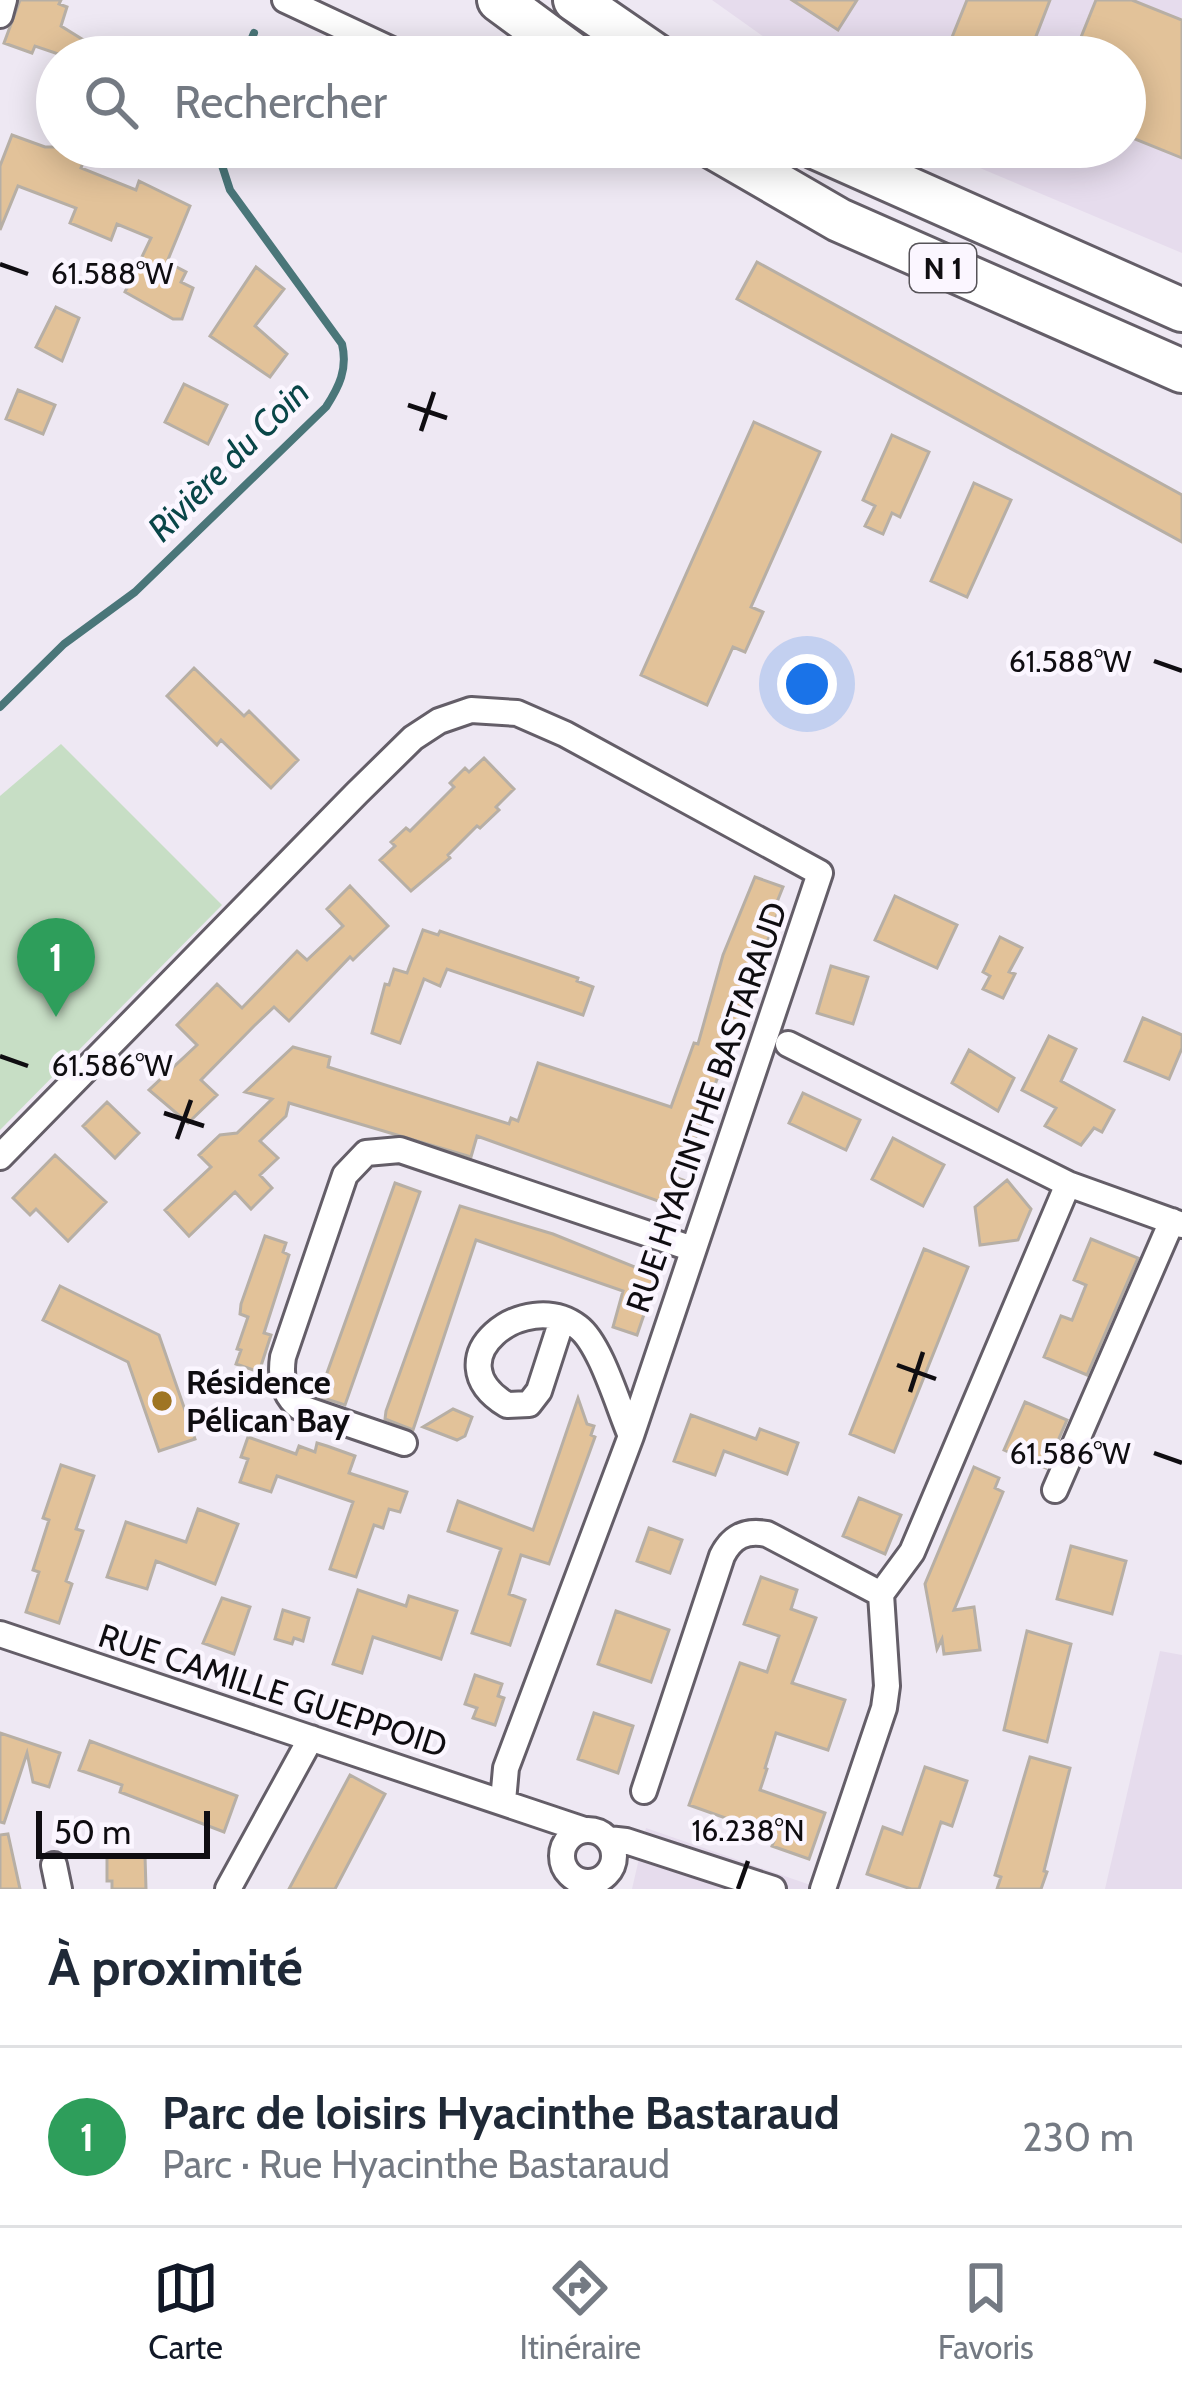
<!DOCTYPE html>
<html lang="fr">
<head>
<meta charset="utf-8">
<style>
  :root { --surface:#fff; --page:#f6f6f7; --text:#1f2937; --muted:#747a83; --line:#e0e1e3; --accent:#111827 }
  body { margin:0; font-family:Cabin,sans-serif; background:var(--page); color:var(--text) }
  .scale { position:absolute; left:36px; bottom:30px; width:174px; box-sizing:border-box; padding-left:12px; border:6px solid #0f0d11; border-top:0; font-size:33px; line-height:42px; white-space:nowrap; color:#0f0d11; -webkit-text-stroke:9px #fbf6ff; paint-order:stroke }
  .you { position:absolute; left:807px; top:684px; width:42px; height:42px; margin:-30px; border:9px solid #fff; border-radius:50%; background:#1a73e8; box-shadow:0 0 0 18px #1a73e833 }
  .badge { display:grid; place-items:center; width:78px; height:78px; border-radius:50%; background:var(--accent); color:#fff; font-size:39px; font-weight:700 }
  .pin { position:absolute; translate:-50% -99px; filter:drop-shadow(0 3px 6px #0008) }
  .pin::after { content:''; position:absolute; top:63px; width:42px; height:36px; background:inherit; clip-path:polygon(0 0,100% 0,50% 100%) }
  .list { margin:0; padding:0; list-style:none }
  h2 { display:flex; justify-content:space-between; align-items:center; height:156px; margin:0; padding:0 48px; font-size:51px }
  h2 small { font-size:39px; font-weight:400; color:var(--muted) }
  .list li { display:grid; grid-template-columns:78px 1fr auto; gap:36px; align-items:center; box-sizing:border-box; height:180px; padding:0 48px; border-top:3px solid var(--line) }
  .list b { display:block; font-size:45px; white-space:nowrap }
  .list p { margin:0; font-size:39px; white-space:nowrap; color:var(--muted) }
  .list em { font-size:39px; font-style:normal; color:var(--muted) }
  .icon { flex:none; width:66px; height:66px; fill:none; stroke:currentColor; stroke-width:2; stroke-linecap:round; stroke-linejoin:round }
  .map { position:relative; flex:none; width:1182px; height:1889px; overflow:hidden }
  .search { position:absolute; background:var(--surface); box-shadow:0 6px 30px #0003; left:36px; right:36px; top:36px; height:132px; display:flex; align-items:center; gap:30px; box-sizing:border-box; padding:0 42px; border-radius:66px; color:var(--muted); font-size:45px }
  .sheet { height:336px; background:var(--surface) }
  nav { display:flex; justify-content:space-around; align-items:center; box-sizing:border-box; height:168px; border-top:3px solid var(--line); background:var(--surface); font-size:33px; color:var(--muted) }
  nav a { display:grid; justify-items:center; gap:6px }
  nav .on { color:var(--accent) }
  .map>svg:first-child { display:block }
  .built { fill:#e6dced }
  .green { fill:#c7dec5 }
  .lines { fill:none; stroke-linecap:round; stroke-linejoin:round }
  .stream { stroke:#4a7679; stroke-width:8 }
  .building { fill:#e2c299; stroke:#b7afa5; stroke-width:3 }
  .street-casing { stroke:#645e68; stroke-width:30 }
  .highway-casing { stroke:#645e68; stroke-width:48 }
  .street { stroke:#fff; stroke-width:24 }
  .highway { stroke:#fff; stroke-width:42 }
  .ticks { fill:none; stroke:#0f0d11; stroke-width:4.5 }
  .poi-dot { fill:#9f7524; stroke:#fbf6ff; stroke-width:4.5 }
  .labels { text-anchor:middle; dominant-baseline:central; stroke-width:9; stroke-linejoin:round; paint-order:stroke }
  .shield { fill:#fbf6ff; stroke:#565358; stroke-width:3 }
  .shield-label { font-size:30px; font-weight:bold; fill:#0f0d11 }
  .street-label { font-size:33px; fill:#0f0d11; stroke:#fbf6ff }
  .poi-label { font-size:33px; font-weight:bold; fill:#0f0d11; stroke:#fbf6ff; text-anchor:start }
  .water-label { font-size:36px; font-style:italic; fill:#094648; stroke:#fbf6ff }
  .ticks-label { font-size:30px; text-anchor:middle; fill:#0f0d11; stroke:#fbf6ff; stroke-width:9; stroke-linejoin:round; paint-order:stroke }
</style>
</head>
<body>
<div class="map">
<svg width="1182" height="1889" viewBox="0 0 1182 1889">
  <rect width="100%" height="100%" fill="#eee8f3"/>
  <path class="built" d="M712,0H1182V253L930,147H1125V57H792Z
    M1160,1651L1182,1655V1889H1105Z
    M646,1828L822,1889H632Z"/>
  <path class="green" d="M61,744L222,905L0,1130V796Z"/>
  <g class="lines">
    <path class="stream" d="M244,57L254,33
      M0,707L64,644L135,592L326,407C339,387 348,369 342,344L230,190L216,147"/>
  </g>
  <path class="building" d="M20,0H61L59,4L67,7L61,26L111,57H67L35,46L32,53L4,43Z
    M792,0H857L838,30Z
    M967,0H1050L1028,57H944Z
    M1096,0H1132L1182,20V158L1125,135V57H1073Z
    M12,135L45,147H89L81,168L136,190L139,181L190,206L167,262L186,272L181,282L193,288L182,319H173L125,292L151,238L117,224L111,240L70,223L76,208L18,186L0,230V166Z
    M757,262L1182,495V542L737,299Z
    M256,267L284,289L255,326L287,354L270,377L210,336Z
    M56,307L79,318L62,361L36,347Z
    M184,384L227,405L208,444L165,422Z
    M18,390L55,405L43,434L6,419Z
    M754,422L820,452L751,607L763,612L745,652L733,647L707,705L641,675Z
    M892,435L929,452L900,517L892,513L883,534L865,526L875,506L863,500Z
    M974,483L1011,500L967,597L931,581Z
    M194,668L244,716L249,711L298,760L271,788L221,740L217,745L167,696Z
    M484,758L514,789L496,807L499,810L480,828L477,826L448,855L450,858L411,891L380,860L395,846L391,842L406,828L410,831L454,787L450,783L465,768L469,772Z
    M755,877L783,887L777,902L781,904L693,1145L684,1141L672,1176L688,1182L682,1201L673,1197L669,1205L477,1136L471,1157L289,1103L286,1116L260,1141L278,1158L260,1175L272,1188L251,1209L235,1192L189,1236L165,1210L211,1167L199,1155L220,1135L237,1133L272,1099L245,1092L293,1047L330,1057L328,1067L509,1124L511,1118L518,1121L538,1063L671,1107L694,1043L698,1044L723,955Z
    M350,886L388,926L353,960L350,957L289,1021L274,1007L254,1026L201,1080L217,1095L188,1123L149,1090L197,1045L177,1025L217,984L242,1008L297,951L307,960L343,926L327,909Z
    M895,896L957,925L937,968L875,940Z
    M423,930L438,935L440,931L578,978L577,981L593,987L583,1015L447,969L440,986L424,979L400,1043L372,1033L385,984L389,985L394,969L407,973Z
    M1000,937L1022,948L1009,972L1015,974L1003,998L983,989L990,976L983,972Z
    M831,966L868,977L853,1024L817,1013Z
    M1143,1018L1182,1035V1048L1169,1079L1125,1061Z
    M1049,1036L1076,1049L1061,1081L1114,1110L1102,1132L1094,1128L1081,1145L1045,1126L1056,1108L1022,1090Z
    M969,1050L1014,1078L998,1111L952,1083Z
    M803,1093L860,1120L846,1150L789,1123Z
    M107,1102L139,1133L115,1158L83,1126Z
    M893,1138L944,1165L923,1206L872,1179Z
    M55,1155L106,1202L68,1241L36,1209L30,1215L13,1198Z
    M1007,1180L1031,1209L1018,1240L980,1245L975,1207Z
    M395,1183L420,1192L345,1405L320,1397L322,1387Z
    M460,1206L553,1234L657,1276L637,1335L613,1327L623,1291L476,1240L413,1430L385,1419L386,1411Z
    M265,1236L286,1243L283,1252L289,1255L264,1333L271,1335L259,1372L236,1364L241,1350L237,1349L248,1317L240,1314L241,1304Z
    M1091,1239L1138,1258L1087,1375L1044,1357L1061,1316L1072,1320L1086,1285L1074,1280Z
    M924,1249L968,1267L894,1452L850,1434Z
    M60,1286L159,1335L195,1439L159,1451L128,1362L43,1320Z
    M578,1398L587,1424L594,1426L591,1435L595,1437L549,1564L521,1555L509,1594L525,1600L510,1645L472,1633L501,1549L448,1531L458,1501L533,1530Z
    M1025,1402L1067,1420L1046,1468L1004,1450Z
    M453,1409L472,1417L465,1436L457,1440L423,1427Z
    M691,1415L756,1439L760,1429L798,1443L787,1474L724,1451L715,1475L674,1461Z
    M248,1437L296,1454L299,1446L315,1452L317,1443L327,1446L355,1456L349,1473L407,1492L400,1512L389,1509L383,1528L374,1525L356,1577L330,1569L353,1502L277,1476L271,1492L240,1482L248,1459L241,1457Z
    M61,1465L94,1476L76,1529L83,1531L66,1581L72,1584L59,1623L26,1612L39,1572L33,1570L49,1520L43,1518Z
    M974,1467L999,1478L995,1488L1003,1492L954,1610L974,1607L980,1650L944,1654L942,1639L937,1649L925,1584Z
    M859,1498L901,1515L885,1554L843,1536Z
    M198,1509L238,1524L215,1584L156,1561L147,1589L107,1577L126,1522L186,1542Z
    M649,1528L682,1540L670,1573L637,1561Z
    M1071,1546L1126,1561L1112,1614L1057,1599Z
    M761,1577L797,1590L791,1609L816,1618L792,1683L845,1700L828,1750L776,1733L765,1768L767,1769L760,1790L825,1813L809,1859L772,1846L776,1836L689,1805L740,1663L767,1672L779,1636L744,1624Z
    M358,1590L406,1606L409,1596L457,1611L441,1659L373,1637L362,1673L333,1664Z
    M222,1598L250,1607L234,1654L203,1643Z
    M283,1610L309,1618L303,1641L294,1638L292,1644L275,1639Z
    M616,1611L669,1630L651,1682L598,1664Z
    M1027,1631L1071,1644L1047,1742L1004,1730Z
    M475,1675L502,1684L498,1696L504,1698L495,1725L473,1718L477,1708L465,1704Z
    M594,1713L633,1726L618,1773L578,1759Z
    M0,1733L60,1753L49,1787L33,1782L27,1753L4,1823L0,1822Z
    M90,1741L237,1796L224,1832L120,1792L122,1785L79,1770Z
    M1030,1757L1070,1768L1044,1871L1047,1872L1041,1889H997L1001,1877L995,1875Z
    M925,1767L967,1781L952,1826L941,1822L919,1889H911L867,1874L883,1827L902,1834Z
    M350,1775L385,1794L335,1889H289Z
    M8,1834L20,1889H0V1835Z
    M107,1856H145L146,1889H112V1881H107Z"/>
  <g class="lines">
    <defs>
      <path id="street" d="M285,0L407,57
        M0,15L4,0
        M788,1044L1068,1184L1182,1225
        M0,1157L357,793L413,738L439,721L471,710L517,713L565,734L820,873L631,1436L506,1768L503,1801
        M562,1320L539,1391L529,1404L507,1405C431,1359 526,1287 578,1327C601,1344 619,1409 631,1436
        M404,1443L299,1407C283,1394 280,1377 283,1357L345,1175L366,1153L400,1150L693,1249
        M1055,1490L1172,1221
        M0,1634L584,1830
        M644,1791L722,1556C732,1536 746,1530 767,1534L881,1594
        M562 1856a26 26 0 1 1 52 0a26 26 0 1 1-52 0Z
        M608,1839L626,1841L773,1889
        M54,1865L59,1889
        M228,1889L311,1738
        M823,1889L884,1708L887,1686L881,1594L912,1552L1068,1184"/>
      <path id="highway" d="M499,0L576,57
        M575,0L658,57
        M713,147L839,220L1182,371
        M815,147L1182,310"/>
    </defs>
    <use href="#street" class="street-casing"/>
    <use href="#highway" class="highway-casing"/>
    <use href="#street" class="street"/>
    <use href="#highway" class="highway"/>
  </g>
  <path class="ticks" d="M0,264L28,274M408,405L447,418M421,431L434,392M1154,661L1182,671M0,1056L28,1066M164,1113L204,1126M177,1139L191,1100M897,1365L936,1379M910,1392L923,1352M1154,1453L1182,1463M738,1889L748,1861"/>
  <circle class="poi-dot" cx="162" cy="1401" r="12"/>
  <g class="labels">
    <rect class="shield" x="910" y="244" width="66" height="48" rx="9"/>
    <g class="shield-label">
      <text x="943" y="268">N 1</text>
    </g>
    <g class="street-label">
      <text transform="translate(706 1107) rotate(-71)">RUE HYACINTHE BASTARAUD</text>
      <text transform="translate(273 1690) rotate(18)">RUE CAMILLE GUEPPOID</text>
    </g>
    <g class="poi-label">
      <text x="186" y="1382">Résidence<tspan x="186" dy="38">Pélican Bay</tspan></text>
    </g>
    <g class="water-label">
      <text transform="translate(228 460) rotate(-45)">Rivière du Coin</text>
    </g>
  </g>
  <g class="ticks-label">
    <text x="112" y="284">61.588°W</text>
    <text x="1070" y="672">61.588°W</text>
    <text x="112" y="1076">61.586°W</text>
    <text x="1070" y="1464">61.586°W</text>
    <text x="748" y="1841">16.238°N</text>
  </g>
</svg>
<div class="scale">50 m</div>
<div class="you"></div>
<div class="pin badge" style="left:56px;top:1017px;background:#2e9e5b">1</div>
<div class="search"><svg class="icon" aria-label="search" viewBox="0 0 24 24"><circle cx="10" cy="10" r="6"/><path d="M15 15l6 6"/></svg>Rechercher</div>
</div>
<section class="sheet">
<h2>À proximité<small></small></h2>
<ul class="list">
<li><span class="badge" style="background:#2e9e5b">1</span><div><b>Parc de loisirs Hyacinthe Bastaraud</b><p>Parc · Rue Hyacinthe Bastaraud</p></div><em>230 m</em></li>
</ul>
</section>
<nav>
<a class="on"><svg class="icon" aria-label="map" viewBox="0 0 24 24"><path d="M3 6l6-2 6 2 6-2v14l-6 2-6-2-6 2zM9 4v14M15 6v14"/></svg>Carte</a>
<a><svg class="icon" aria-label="directions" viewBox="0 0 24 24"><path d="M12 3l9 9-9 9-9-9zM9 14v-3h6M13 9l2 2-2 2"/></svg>Itinéraire</a>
<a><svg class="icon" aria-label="saved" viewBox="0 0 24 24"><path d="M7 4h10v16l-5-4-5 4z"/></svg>Favoris</a>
</nav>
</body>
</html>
